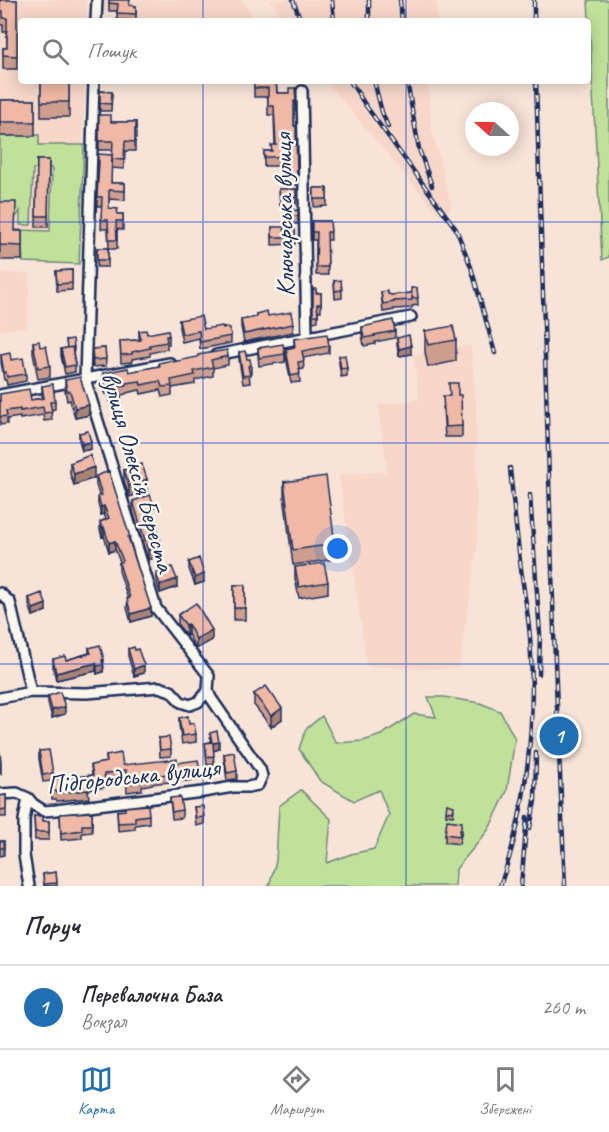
<!DOCTYPE html>
<html lang="uk">
<head>
<meta charset="utf-8">
<style>
  :root { --surface:#fff; --page:#f2f2f3; --text:#2b2b33; --muted:#7c7c81; --line:#e1e1e2; --accent:#1f6fb2 }
  body { margin:0; font-family:Caveat,sans-serif; background:var(--page); color:var(--text) }
  .compass { position:absolute; left:465px; top:102px; width:54px; height:54px; border-radius:50%; background:var(--surface); box-shadow:0 3px 15px #0003; rotate:291deg }
  .you { position:absolute; left:338px; top:549px; width:21px; height:21px; margin:-15px; border:4px solid #fff; border-radius:50%; background:#1a73e8; box-shadow:0 0 0 9px #1a73e833 }
  .badge { display:grid; place-items:center; width:39px; height:39px; border-radius:50%; background:var(--accent); color:#fff; font-size:20px; font-weight:700 }
  .pin { position:absolute; translate:-50% -50%; border:3px solid #fff; box-shadow:0 2px 6px #0006 }
  .list { margin:0; padding:0; list-style:none }
  h2 { display:flex; justify-content:space-between; align-items:center; height:78px; margin:0; padding:0 24px; font-size:26px }
  h2 small { font-size:20px; font-weight:400; color:var(--muted) }
  .list li { display:grid; grid-template-columns:39px 1fr auto; gap:18px; align-items:center; box-sizing:border-box; height:84px; padding:0 24px; border-top:2px solid var(--line) }
  .list b { display:block; font-size:22px; white-space:nowrap }
  .list p { margin:0; font-size:20px; white-space:nowrap; color:var(--muted) }
  .list em { font-size:20px; font-style:normal; color:var(--muted) }
  .icon { flex:none; width:33px; height:33px; fill:none; stroke:currentColor; stroke-width:2; stroke-linecap:round; stroke-linejoin:round }
  .map { position:relative; flex:none; width:609px; height:886px; overflow:hidden }
  .search { position:absolute; background:var(--surface); box-shadow:0 3px 15px #0003; left:18px; right:18px; top:18px; height:66px; display:flex; align-items:center; gap:15px; box-sizing:border-box; padding:0 21px; border-radius:6px; color:var(--muted); font-size:22px }
  .sheet { height:162px; background:var(--surface) }
  nav { display:flex; justify-content:space-around; align-items:center; box-sizing:border-box; height:84px; border-top:2px solid var(--line); background:var(--surface); font-size:16px; color:var(--muted) }
  nav a { display:grid; justify-items:center; gap:3px }
  nav .on { color:var(--accent) }
  .map>svg:first-child { display:block }
  .built { fill:#f6d7c8 }
  .green { fill:#c0e19a; stroke:#6e887c; stroke-width:1.5 }
  .lines { fill:none; stroke-linecap:round; stroke-linejoin:round }
  .minor-casing { stroke:#1b2f5e; stroke-width:14 }
  .minor { stroke:#fbf7ec; stroke-width:9 }
  .rail-casing { stroke:#1b2f5e; stroke-width:4.5 }
  .rail { stroke:#fbf7ec; stroke-width:2; stroke-dasharray:7; stroke-linecap:butt }
  .wall { fill:#ce9f8e; stroke:#1b2f5e; stroke-width:1.5 }
  .shaded-wall { fill:#a88274; stroke:#1b2f5e; stroke-width:1.5 }
  .building { fill:#f0b9a5; stroke:#1b2f5e; stroke-width:1.5 }
  .grid { fill:none; stroke:#1d4ed8; stroke-width:1.5; stroke-opacity:0.55 }
  .labels { text-anchor:middle; dominant-baseline:central; stroke-width:5; stroke-linejoin:round; paint-order:stroke }
  .street-label { font-size:26px; fill:#1b2f5e; stroke:#fbf7ec }
</style>
</head>
<body>
<div class="map">
<svg width="609" height="886" viewBox="0 0 609 886">
  <rect width="100%" height="100%" fill="#f8e4d7"/>
  <filter id="ink" filterUnits="userSpaceOnUse"><feTurbulence type="fractalNoise" baseFrequency=".0167" numOctaves="2"/><feDisplacementMap in="SourceGraphic" scale="12" xChannelSelector="R" yChannelSelector="G"/><feConvolveMatrix kernelMatrix="1 2 1 2 8 2 1 2 1" color-interpolation-filters="sRGB"/></filter>
  <g filter="url(#ink)">
    <path class="built" d="M0,0H87V21H21V81H85L79,264L0,261Z
      M103,0H243L255,21H136V12L103,11Z
      M271,0H436L437,21H283Z
      M326,81H428L431,126L452,208L440,216Z
      M0,272L30,274L27,327L0,331Z
      M471,346L476,405L477,548L459,668L430,669L367,666L339,475L387,471L378,405L419,399L413,355L453,347Z"/>
    <path class="green" d="M588,0H609V257L602,260Z
      M39,135V145H84L79,264L23,262L22,247L15,246L16,230L50,231L52,168L33,169L31,225H20V211L16,217H0V136Z
      M428,697H444L480,703L500,711L515,739L507,791L489,829L456,869L455,886H269L276,861L279,806L301,790L331,819L327,863L351,854L374,849L389,815L379,790L354,801L320,781L299,749L306,729L322,716L336,743L363,741L381,735L414,714L436,717Z"/>
    <g class="lines">
      <defs>
        <path id="minor" d="M96,21L97,0
          M302,91L307,337
          M216,355L411,317
          M0,395L170,363
          M0,593L10,602L31,692
          M0,698L31,692L87,693L159,687L171,691L181,702L190,705L198,702L208,691
          M0,794L17,793L28,798L33,804L44,811L56,810L203,792L233,787H248L258,785L262,776L260,769L211,698L208,691L209,676L156,608L85,379L94,81
          M28,798L24,820V855L29,886"/>
      </defs>
      <use href="#minor" class="minor-casing"/>
      <use href="#minor" class="minor"/>
      <defs>
        <path id="rail" d="M293,0L301,21
          M332,0L334,21
          M369,0V21
          M400,0L402,21
          M534,0V21
          M350,81L366,106L456,229L471,267L495,353
          M374,81L382,112L388,127
          M407,81L419,149L432,186
          M536,81L555,662L565,886
          M530,495L540,634L539,674
          M530,828L535,801L536,753
          M500,886C528,808 536,719 530,637C528,614 524,591 521,569C517,535 513,502 510,468
          M521,886L527,817"/>
      </defs>
      <use href="#rail" class="rail-casing"/>
      <use href="#rail" class="rail"/>
    </g>
    <path class="wall" d="M0,0H17V69H3V48H7V32H3V25H0Z
      M109,0L130,5L136,6V21L117,20V11H109Z
      M41,81H69V117H41Z
      M254,81H276L277,93H289L295,88L296,110H294V126H296L297,185H280V166H264V151H272L275,145L274,115H268V97H254Z
      M100,91L112,92L111,111H100Z
      M0,100H35V136H0Z
      M99,115L111,122H136V138H135V151H125L124,169L112,168L113,150H99Z
      M98,154L112,183H125V200L109,199V208L117,214H123V230L117,229V249H109L108,229H101L102,206H97Z
      M37,160H49L48,227H36Z
      M314,188H327V206L314,207Z
      M279,189H296V204H292L293,211L298,210V224H285V204L280,205Z
      M0,202L16,231H22V260H0Z
      M312,221H330L331,240H327L328,275H316V240H312Z
      M272,227L284,230H295V244L272,245Z
      M97,248H108V267H97Z
      M72,270V290L57,291L56,271Z
      M334,281L342,290V298L335,299Z
      M417,288L418,305L412,306V308L394,309V310L383,312L381,292L391,295L411,293Z
      M313,289L316,293H321V311H318V321L313,322Z
      M256,314L268,316L293,324V332L244,342L241,327V320L256,317Z
      M179,320L204,329L223,328L231,336V343L200,349L199,338L182,342L179,328Z
      M362,327L395,331V338L375,342V344L364,346L362,334Z
      M139,331L147,334L169,336V344H167V349L150,353V356L132,359V362L121,363L120,341L139,340Z
      M425,331L456,340V361L428,367L425,352Z
      M397,338L411,354L399,356L397,345Z
      M294,339L329,346V353L303,358L304,369L299,370L300,382L291,383L286,357V349L294,348Z
      M66,340L74,347V351H73L75,365V372L65,374L61,356V349L67,348Z
      M33,342L40,347L50,366V377L38,379L33,353Z
      M105,348L106,366L93,367L92,349Z
      M258,348L285,354V362L259,366L258,355Z
      M239,352L251,365V373H249L250,383L243,384L239,360Z
      M1,355L11,360L26,374V381L7,385L6,380H4L1,362Z
      M228,356V365L213,368V376L195,380V384L172,388V395L162,397L160,390L141,394L140,390L126,393V394L121,395V404L111,406L109,394H105L103,382V373L129,372L159,366V363Z
      M339,356L347,368V376L341,377L339,363Z
      M65,380L89,415L75,418L70,400L67,401L65,390Z
      M42,386L55,401V409L51,410L52,420L44,421L43,415L20,419V417L7,419V424L0,425V394L31,400L42,398Z
      M458,395L462,426V437H445L443,407Z
      M79,433L91,449L82,451L79,440Z
      M70,463L94,478L74,485L70,474Z
      M124,470L147,491L129,497L124,481Z
      M96,476L130,540L151,616L131,622L127,608L128,599L119,571V563L120,562L115,550L109,552L104,536L102,537L100,530V522L106,519L104,514L101,515L98,504V496L99,495L96,485Z
      M284,482L335,544V559L293,565L284,496Z
      M133,501L155,516L162,555L148,560L133,511Z
      M189,562L204,582L195,585L189,569Z
      M295,567L328,582V593L299,598L295,579Z
      M156,573L177,587L160,593L156,580Z
      M234,585H245V620H234Z
      M29,598L46,611L33,616L29,605Z
      M178,615L212,640L196,649L188,634L186,635L178,625Z
      M89,648L104,667L103,672L97,674L96,671L56,680L53,667V659L66,660L89,653Z
      M128,649L144,673L134,676L128,656Z
      M254,694L282,719L271,727L254,705Z
      M48,696L65,714L52,718L48,703Z
      M179,718L189,724L196,734V742L182,744L179,725Z
      M210,733L219,749L213,751L214,764L207,765L205,743L211,742Z
      M159,738L171,749V756L160,757Z
      M39,751L53,773V780L92,775L91,765L106,762V756L123,765L177,763L200,772V780L158,783L142,786V790L127,792L126,778L105,782V787L88,790L89,798L57,801L56,799H52L51,781L43,782L39,759Z
      M0,752L1,763V774H0Z
      M224,754L237,771V779L227,780L224,761Z
      M6,795V817H0V796Z
      M170,798L182,810V818L172,819Z
      M194,807L204,817V824L196,826Z
      M454,810L453,816L446,815V811Z
      M117,811L149,815V823L135,825V829L118,831Z
      M92,812V832L82,833V838L61,840L60,814Z
      M34,816L43,821H49V840H35Z
      M462,830L459,844L445,842V834Z
      M0,841H4V855L0,856Z
      M56,872L57,886H44L43,874Z"/>
    <path class="shaded-wall" d="M411,346V354L399,356V349Z
      M105,385H109V394H105Z
      M121,395V404L111,406V397Z
      M89,405V415L75,418V408Z
      M91,442V449L82,451V444Z
      M94,467V478L74,485V474Z
      M147,479V491L129,497V486Z
      M104,506V514L101,515V507Z
      M104,527V536L102,537V528Z
      M115,541V550L109,552V543Z
      M162,545V555L148,560V550Z
      M204,574V582L195,585V578Z
      M177,579V587L160,593V585Z
      M46,604V611L33,616V609Z
      M151,608V616L131,622V614Z
      M188,624V634L186,635V625Z
      M212,630V640L196,649V639Z
      M102,660H104L103,672L97,674V666Z
      M96,663V671L56,680V673Z
      M144,665V673L134,676V669Z
      M65,707V714L52,718V710Z
      M282,708V719L271,727V716Z
      M219,742V749L213,751V743Z"/>
    <path class="building" d="M0,0H17V56L3,55V48H7V18H3V11H0Z
      M109,0H130L129,5L136,6V14L117,13L118,4L109,3Z
      M41,81H69V102H41Z
      M254,81H276L277,93H289V88H295L296,101H294V126H296L297,176H280V157H264V151H272L271,145H276L274,106H268V88H254Z
      M100,91L112,92L111,104L100,103Z
      M0,100H35V122H0Z
      M99,115H111V122H136V129H135V142L125,141L124,160L112,159L113,141H99Z
      M98,154L112,155L111,183H125V191L109,190V208L118,209L117,214H123V221H116L117,240H109L108,220H101L102,197H97L99,161H98Z
      M37,160H49L48,216H36Z
      M314,188H327V199H314Z
      M279,189H296V197H292L293,211L298,210V216L285,217V197H280Z
      M0,202H16L15,231H22V246L0,245Z
      M312,221H330L331,232H327L328,267H316L317,232H312Z
      M272,227H284V230H295V237H272Z
      M97,248H108V260H97Z
      M72,270V283L57,284L56,271Z
      M341,280L342,290L335,291L334,281Z
      M411,288H417L418,298H412V295V300L394,301V302L383,304L381,292L387,291L388,294L391,295L412,293Z
      M313,289H316V293H321V304H317L318,315H313Z
      M267,311L268,316L291,312L293,324L244,334L241,320L257,317L256,314Z
      M201,316L204,329L222,326L223,328L228,327V329H230L231,336L200,342L199,331L182,334L179,320Z
      M393,320L395,331L374,335L375,336L364,338L362,327Z
      M453,326L456,340L428,345L425,331Z
      M146,330L147,334L168,330L169,336H166L167,342L149,345L150,348L132,352V354L121,355L120,341L141,340L139,331Z
      M327,334L329,346L302,351L304,361L298,362L300,374L291,376L286,349L295,347L294,339Z
      M409,335L411,346L399,349L397,338Z
      M73,339L74,347L67,348L66,340Z
      M39,341L40,347L46,346L50,366L38,368L33,342Z
      M283,344L285,354L259,358L258,348Z
      M72,347L75,365L65,367L61,349Z
      M105,348L106,359L93,360L92,349Z
      M227,350L228,356L211,360L213,367L194,371L195,375L171,380L172,386L162,387L160,381L141,385L140,381L126,383V385L119,386L121,395L111,397L109,385H105L103,373L128,368L129,372L160,366L159,363L172,360L173,362L198,357V355Z
      M245,351L247,359H250L251,365L248,366L250,375L243,376L239,352Z
      M10,353L11,360L23,358L26,374L7,377L6,372L4,373L1,355Z
      M345,355L347,368L341,369L339,356Z
      M80,377L89,405L75,408L70,391H67L65,380Z
      M449,383H458V395H461L462,426L445,427L443,396H450Z
      M53,384L55,401L50,402L52,412L44,413L43,407L20,411V409L6,411L7,416L0,417V394L29,389L31,400L44,398L42,386Z
      M88,431L91,442L82,444L79,433Z
      M90,455L94,467L74,474L70,463Z
      M142,464L147,479L129,486L124,470Z
      M109,471L130,537H128L151,608L131,614L127,599L130,598L119,563L123,561L115,541L109,543L104,527L102,528L100,522L109,518L104,506L101,507L98,496L102,495L96,476Z
      M326,476L335,544L293,550L284,482Z
      M150,495L155,508L152,509L158,525L156,526L162,545L148,550L133,501Z
      M199,558L204,574L195,578L189,562Z
      M324,563L328,582L299,587L295,567Z
      M172,567L177,579L160,585L156,573Z
      M234,585H245V608H234Z
      M42,593L46,604L33,609L29,598Z
      M196,603L212,630L196,639L188,624L186,625L178,615Z
      M100,645L104,660H102L103,665L97,666L96,663L56,673L53,659L65,656L66,660L91,653L89,648Z
      M134,647L135,650L138,649L144,665L134,669L128,649Z
      M266,686L282,708L271,716L254,694Z
      M60,692L65,707L52,710L48,696Z
      M188,716L189,724L194,723L196,734L182,736L179,718Z
      M217,731L219,742L213,743L214,756L207,757L205,743L212,742L210,733Z
      M169,737L171,749L160,750L159,738Z
      M49,750L53,773L43,775L39,751Z
      M234,752L237,771L227,773L224,754Z
      M121,753L123,765L177,759V763L198,760L200,772L158,775L141,778L142,782L127,784L126,770L104,774L105,779L88,782L89,790L57,793L56,791H52L51,780L93,775L91,765L107,762L106,756Z
      M6,795V809L0,810V796Z
      M180,797L182,810L172,812L170,798Z
      M447,804L454,806L453,812L446,811Z
      M148,805L149,815L135,817V822L118,823L117,811L125,810V807Z
      M203,806L204,817L196,818L194,807Z
      M92,812V825H82V830L61,833L60,814Z
      M34,816H43V821H49V832H35Z
      M447,820L462,822L459,836L445,834Z
      M0,841H4V848H0Z
      M56,872L57,883L44,884L43,874Z"/>
  </g>
  <path class="grid" d="M203,0V21M406,0V21M203,81V886M406,81V886M0,222H609M0,443H609M0,664H609"/>
  <g class="labels">
    <g class="street-label">
      <text transform="translate(284 215) rotate(-91)">Ключарська вулиця</text>
      <text transform="translate(138 472) rotate(74)">вулиця Олексія Береста</text>
      <text transform="translate(133 776) rotate(-6)">Підгородська вулиця</text>
    </g>
  </g>
</svg>
<svg class="compass" viewBox="-18 -18 36 36"><path d="M0-13l5 13h-10z" fill="#e53935"/><path d="M0 13l5-13h-10z" fill="#7c7c81"/></svg>
<div class="you"></div>
<div class="pin badge" style="left:559px;top:736px">1</div>
<div class="search"><svg class="icon" aria-label="search" viewBox="0 0 24 24"><circle cx="10" cy="10" r="6"/><path d="M15 15l6 6"/></svg>Пошук</div>
</div>
<section class="sheet">
<h2>Поруч<small></small></h2>
<ul class="list">
<li><span class="badge">1</span><div><b>Перевалочна База</b><p>Вокзал</p></div><em>260 m</em></li>
</ul>
</section>
<nav>
<a class="on"><svg class="icon" aria-label="map" viewBox="0 0 24 24"><path d="M3 6l6-2 6 2 6-2v14l-6 2-6-2-6 2zM9 4v14M15 6v14"/></svg>Карта</a>
<a><svg class="icon" aria-label="directions" viewBox="0 0 24 24"><path d="M12 3l9 9-9 9-9-9zM9 14v-3h6M13 9l2 2-2 2"/></svg>Маршрут</a>
<a><svg class="icon" aria-label="saved" viewBox="0 0 24 24"><path d="M7 4h10v16l-5-4-5 4z"/></svg>Збережені</a>
</nav>
</body>
</html>
